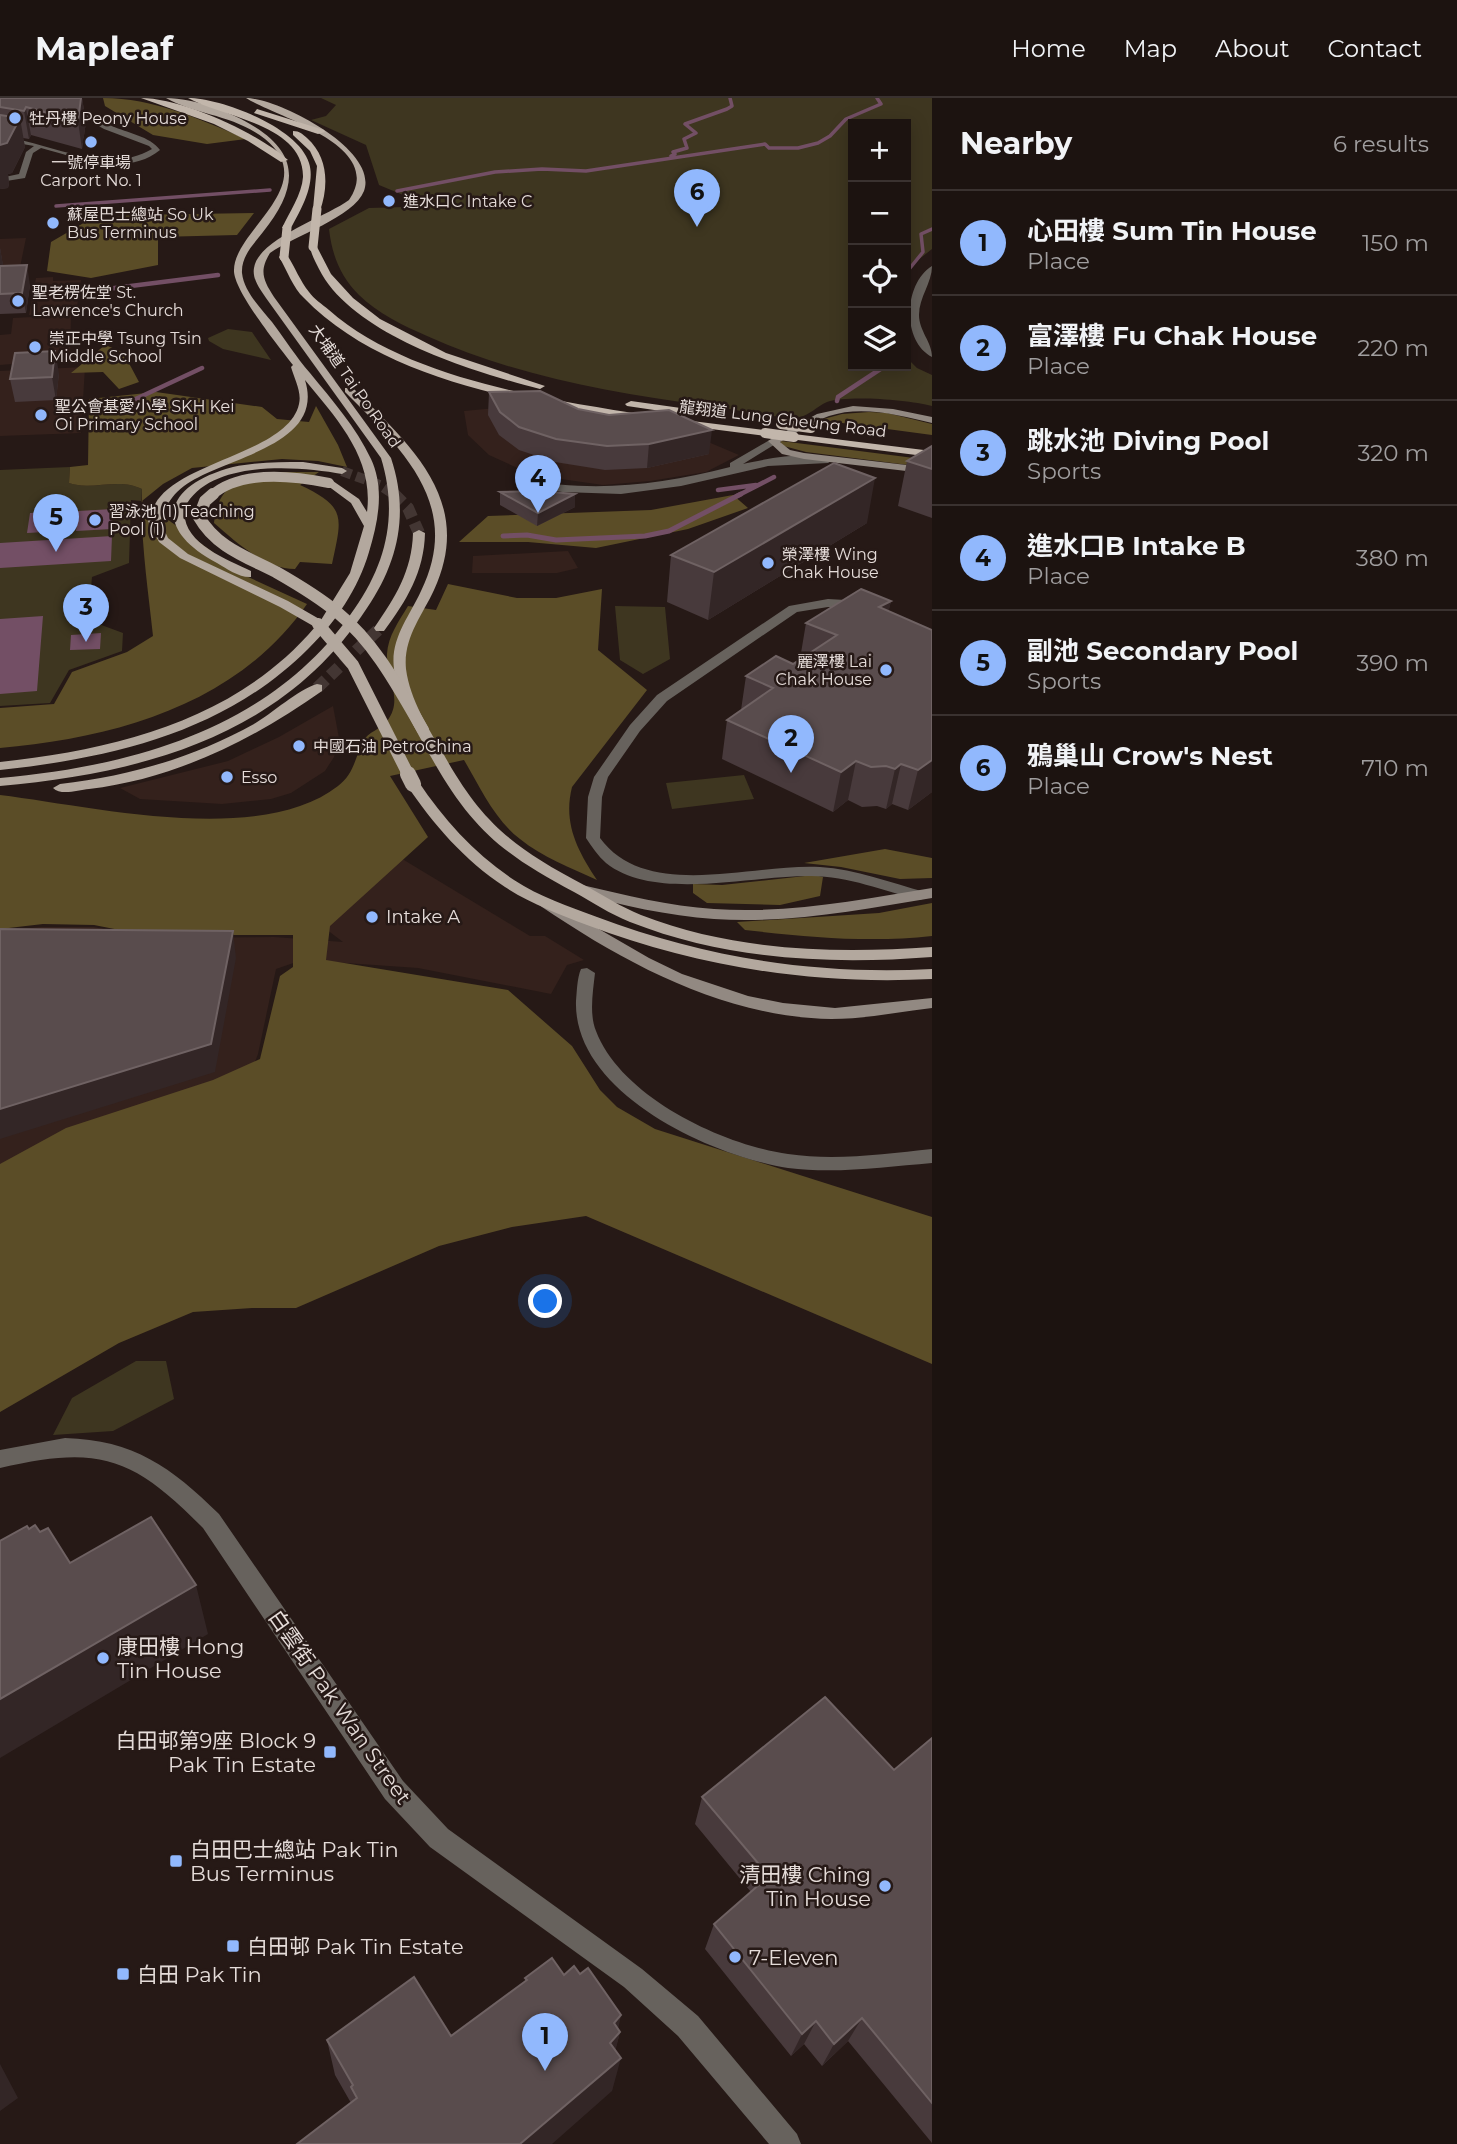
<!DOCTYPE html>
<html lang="en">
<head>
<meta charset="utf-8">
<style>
  :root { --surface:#1c1310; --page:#29201e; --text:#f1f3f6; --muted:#a09e9f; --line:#3a3230; --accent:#91b8fd }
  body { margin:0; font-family:Montserrat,"Noto Sans TC",sans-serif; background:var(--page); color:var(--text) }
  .controls { position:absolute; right:21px; top:21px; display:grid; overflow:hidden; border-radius:0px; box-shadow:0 4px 18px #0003 }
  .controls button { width:63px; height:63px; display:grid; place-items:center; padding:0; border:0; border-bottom:2px solid var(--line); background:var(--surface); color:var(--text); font:35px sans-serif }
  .you { position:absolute; left:546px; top:1204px; width:24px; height:24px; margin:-18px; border:5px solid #fff; border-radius:50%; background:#1a73e8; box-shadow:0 0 0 10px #1a73e833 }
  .badge { display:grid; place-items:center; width:46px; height:46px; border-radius:50%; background:var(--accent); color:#111; font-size:23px; font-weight:700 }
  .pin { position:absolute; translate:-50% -58px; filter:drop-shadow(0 2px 4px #0008) }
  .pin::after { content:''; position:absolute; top:37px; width:24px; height:21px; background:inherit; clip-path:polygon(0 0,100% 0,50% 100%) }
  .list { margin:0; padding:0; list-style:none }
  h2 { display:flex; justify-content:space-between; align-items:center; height:91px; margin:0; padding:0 28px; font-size:30px }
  h2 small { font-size:23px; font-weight:400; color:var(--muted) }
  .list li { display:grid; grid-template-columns:46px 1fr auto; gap:21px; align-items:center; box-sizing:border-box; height:105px; padding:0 28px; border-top:2px solid var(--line) }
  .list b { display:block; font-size:26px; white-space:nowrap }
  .list p { margin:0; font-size:23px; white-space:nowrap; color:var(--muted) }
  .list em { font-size:23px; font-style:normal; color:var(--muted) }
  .icon { flex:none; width:38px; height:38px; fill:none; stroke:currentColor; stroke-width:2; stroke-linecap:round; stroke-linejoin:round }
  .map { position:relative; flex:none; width:932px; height:2046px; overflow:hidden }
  header { display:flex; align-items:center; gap:42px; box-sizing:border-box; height:98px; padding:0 35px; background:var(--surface); border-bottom:2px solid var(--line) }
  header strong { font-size:33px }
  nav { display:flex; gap:38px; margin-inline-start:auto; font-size:24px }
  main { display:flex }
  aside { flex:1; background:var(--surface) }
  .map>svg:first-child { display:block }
  .built { fill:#34211c }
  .green { fill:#3e3620 }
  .forest { fill:#5b4d27 }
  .water { fill:#734f65 }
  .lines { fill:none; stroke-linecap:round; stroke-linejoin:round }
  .stream-far2 { stroke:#734f65; stroke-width:3.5 }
  .stream-far1 { stroke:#734f65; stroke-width:4.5 }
  .stream { stroke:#734f65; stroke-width:5 }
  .primary-tunnel-far1 { stroke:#433633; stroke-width:10; stroke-dasharray:10 5; stroke-linecap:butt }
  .primary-tunnel { stroke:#433633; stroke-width:12; stroke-dasharray:12 6; stroke-linecap:butt }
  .minor { fill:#67625d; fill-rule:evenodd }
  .secondary { fill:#928982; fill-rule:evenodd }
  .primary { fill:#b3a89e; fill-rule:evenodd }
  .trunk { fill:#c2b6ab; fill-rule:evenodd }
  .primary-bridge-far2 { stroke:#b3a89e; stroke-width:10 }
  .primary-bridge-far1 { stroke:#b3a89e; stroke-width:12 }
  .primary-bridge { stroke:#b3a89e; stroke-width:16 }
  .trunk-bridge-far1 { stroke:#c2b6ab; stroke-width:9 }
  .trunk-bridge { stroke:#c2b6ab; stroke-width:10 }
  .wall { fill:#483a3c }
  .shaded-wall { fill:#332626 }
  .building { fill:#594c4d; stroke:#6f6263; stroke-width:2 }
  .poi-dot { fill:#91b8fd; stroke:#261916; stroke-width:2.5 }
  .labels { text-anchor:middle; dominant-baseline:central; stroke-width:5; stroke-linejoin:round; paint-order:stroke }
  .far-poi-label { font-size:16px; fill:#e5dcd9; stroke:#261916; text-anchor:start }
  .far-street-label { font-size:16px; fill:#e5dcd9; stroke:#261916 }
  .poi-label { font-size:18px; fill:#e5dcd9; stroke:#261916; text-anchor:start }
  .near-poi-label { font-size:21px; fill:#e5dcd9; stroke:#261916; text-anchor:start }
  .near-street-label { font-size:21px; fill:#e5dcd9; stroke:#261916 }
</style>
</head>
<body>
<header>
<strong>Mapleaf</strong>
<nav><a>Home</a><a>Map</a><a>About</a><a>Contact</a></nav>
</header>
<main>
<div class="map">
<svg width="932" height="2046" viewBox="0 0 932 2046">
  <rect width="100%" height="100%" fill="#261916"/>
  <path class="built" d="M26,140L17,184H0V141Z
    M53,179V183L81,182L76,215L29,217L36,180Z
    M71,217L70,261L0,267V237L11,236L13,220Z
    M85,269L81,335L0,338V273Z
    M542,306L546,316L668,327L739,357L706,374L650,383L603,387L533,377L489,357L468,337L464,313Z
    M568,453L578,470L557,475H472L473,458Z
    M333,608L339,640L334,659L325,673L291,695L271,701L222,706L140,701L120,690L228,663L279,639Z
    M399,759L530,838H545L584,862L567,867L551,896L418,870L302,862L276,871L258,956L245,990L0,1071V833L41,829H94L149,840L274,839L343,844L310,819Z"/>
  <path class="green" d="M321,0H932V151L908,170L906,177V26H853V268H906V259L917,270L932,277V308C908,302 849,297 827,304C817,308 809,318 799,319C770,321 733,310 704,307C609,295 514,277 427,238C404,228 377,215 359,197C340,178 332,157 329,131L369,110L405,109L408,99L379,87L366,47L311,22L326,18L336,7Z
    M228,231L252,234L271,262L223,251L209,243L208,240Z
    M70,369L69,385C93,393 119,379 142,391L141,403L131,402L129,465L92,479L88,522L123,535L122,553L69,572L50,605L0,608V372Z
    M615,508L665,509L670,561L643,576L620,562Z
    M744,677L754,701L672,711L666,685Z
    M136,1263H166L174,1301L113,1333L53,1337L72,1300Z"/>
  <path class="forest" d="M103,0C153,0 200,21 246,41L207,46L153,37L105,8Z
    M254,115L237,137L158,139V167L91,180L47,173L51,144L87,123L130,117Z
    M105,247L123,254L139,284L119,291L103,274L71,275Z
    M156,294L262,309L277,321L309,324L316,308L338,347L347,369L318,363L282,361L192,370L163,386L142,403L246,478L307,506C238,606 116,640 0,650V610L54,606L72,574L127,554L153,538C148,490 140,440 142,391C119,379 92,393 69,385L70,369L88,367L89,301Z
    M869,314L887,315L932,326V337L820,322L842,316Z
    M781,343L914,360L932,370L806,354L780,347Z
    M282,374H319L300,387C347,409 342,419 332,466L300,464L295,471C265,471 236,444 214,425C218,383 245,379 282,374Z
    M733,397L748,410L688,431L596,450L528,444H459L488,418L651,412Z
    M448,486L517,500H556L602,491L598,552L647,592L572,689C563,725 577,752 597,782C571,770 542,759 520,741C494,721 480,689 464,662L390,678L428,739L330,828L326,862L508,892L572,948L600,992L617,1009L655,1031L932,1119V1266L586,1118L512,1129L439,1148L296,1210H252L193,1214L119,1245L0,1314V1066L66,1030L213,982L260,961L280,878L293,869V837H145L94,827L43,826L0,831V697C91,708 260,749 338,688C354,676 355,660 363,643C368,634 381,631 387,623C404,602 386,579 387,556C388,538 399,523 408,508L436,512Z
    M885,751L932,760V780L900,781L841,769L804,765Z
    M814,777L823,779L820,798L780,807L707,805L693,795V786L722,787Z
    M932,805V838C869,845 807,839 745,832L737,824L879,815Z"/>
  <path class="water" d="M113,411L112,431L76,433L78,413Z
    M65,413L63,433L27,435L30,415Z
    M112,438L111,463L0,470V445Z
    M43,518L37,593L0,596V521Z
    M101,535L100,551L70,552L71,537Z"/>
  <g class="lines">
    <path class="stream-far2" d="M671,58L675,56L673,54L687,50L684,41L696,35L685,26L727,11L732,8L730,0
      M397,93L495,74L542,71L586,73L765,46L769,50H798L818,45L830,38L846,21L881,6L877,0
      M56,108L270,92
      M906,175L923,154L921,136L932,131"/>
    <path class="stream-far1" d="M91,193L218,177
      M837,303L838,299L885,268
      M125,306L202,270
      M718,392L756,387
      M737,398L774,379"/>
    <path class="stream" d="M503,438L527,437L556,442L645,438L669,433L741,396"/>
    <path class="primary-tunnel-far1" d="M342,373L380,387L396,398"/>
    <path class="primary-tunnel" d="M394,396L408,410L419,435
      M317,590L380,530"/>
    <path class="minor" d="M24,0C56,0 83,16 112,28C127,35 150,38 160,52C127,79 78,60 41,50L33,55L25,80L0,84V80L19,76L26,54L34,48L0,42V38C47,44 107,78 152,51L149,48L104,31L76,15Z
      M932,168C932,185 919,199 919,217C919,233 932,244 932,259C901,243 904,185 932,168Z
      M773,340L778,343L777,345L743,366C764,361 817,351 833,362L828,365L768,368L681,388L621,396L562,394L517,384L522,381C594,395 659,387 730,369V365Z
      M828,501L863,503L869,507L863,511L828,509L797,514L667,603L640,633L608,679L602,699L600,740C647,804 753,765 820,769C856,771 891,785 925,794L928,797L925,800L920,802C884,793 848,778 811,778C752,777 655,804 606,765C598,758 592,749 586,740L588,699L594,679L630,627L657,597L789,508Z
      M587,870L595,875C593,893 589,916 596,933C621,999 723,1047 788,1056C835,1063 885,1056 932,1051V1065C885,1069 835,1076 788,1070C711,1058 573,995 576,903C577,893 577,880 581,871Z
      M65,1340C134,1342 171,1369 219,1416L403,1683L448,1731L642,1871L698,1918L797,2036L801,2046H769L678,1938L624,1889L430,1749L385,1701L203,1430C132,1358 99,1347 0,1370V1352Z"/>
    <path class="secondary" d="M853,308L893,311L932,319V325C900,317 861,307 829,318C812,324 796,335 780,344L790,352L804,355L932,370V376L804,361L782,356L768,343L817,316Z
      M582,787C625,797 669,808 714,811C787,816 860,802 932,790V800C860,812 787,826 714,821C668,818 621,807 577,795L574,792Z
      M547,801L649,860L682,876L748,898L783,905L835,910L932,900V910C899,914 865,921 831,921C725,919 628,867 542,809L539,806Z"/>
    <path class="primary" d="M166,0C194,0 232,14 255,29C303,59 295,94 263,134C254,146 241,158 242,175C244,194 261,210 272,224C285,241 296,259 310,275C332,302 356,329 371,361C385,391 378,424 369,454C358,491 336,524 308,551C225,634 113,660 0,672V664C117,651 236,622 315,529L280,509L180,460L159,444L148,423C152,415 154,405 160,399C191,362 289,352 299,306C302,294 294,280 291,269L293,267C279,249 233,192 234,172C234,132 322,87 265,41C235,17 196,17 166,0ZM305,282C337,321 374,360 367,414L359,401L333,383L324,385L351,405L364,428L350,475L321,522L288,503L188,456L168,440L160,423C166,408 171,398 184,388C222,359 326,349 305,282Z
      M246,0C277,0 379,51 364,93C354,119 294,138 270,155C259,173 263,182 274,199L391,360C409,414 399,463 367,510C283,638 144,675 0,688V680C136,668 275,629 355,510C387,464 398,415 381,360L266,200C260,191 252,181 254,170C258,141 326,119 349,102C387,47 275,19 246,0Z
      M345,290H353C411,348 475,403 434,492C422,518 403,540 406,571C410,602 429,631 444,657C483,727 515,750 584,787C603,797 621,809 641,817C734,853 833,856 932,849V859C829,867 727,862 630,824C610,816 592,804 574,794C502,756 471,730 431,659C416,632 397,602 394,571C390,541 409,519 421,493C463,407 403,352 345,294Z
      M303,364L342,370L347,373L342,376C298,368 210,361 185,409C179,444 226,461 251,473V479C240,480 227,471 217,465C150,429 165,387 233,369C256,364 280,364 303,364Z
      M419,432L425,435C424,474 407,502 384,533H376L374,530C395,500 412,473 413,435Z
      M317,586L322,587V593C253,642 174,681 89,691C78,692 61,698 53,690L60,686C129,678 193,660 254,626C273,615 297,592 317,586Z
      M413,682L418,683C444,722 475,756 514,782C540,799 568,808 597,819C706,860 815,877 932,871V881C812,887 699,869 587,827C559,816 531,806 505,789C464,762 433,726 406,686Z"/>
    <path class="trunk" d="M141,0C182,0 258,35 288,62L281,64L248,43L214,26Z
      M188,0C222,0 299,30 309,65C316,87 300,113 290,132L282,130C289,115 302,96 303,79C304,26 221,19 188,0Z
      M257,11L324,32L325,34L318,36L254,15Z
      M293,33C300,33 302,36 307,40C328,59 329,87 320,113L313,111L317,68L310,53L293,37Z
      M310,147H316L331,176L353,200L380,221L446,255L545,288L540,291C473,274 352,237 319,171C315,163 310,154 310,147Z
      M281,157H287C295,169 300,183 309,194C314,201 322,206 329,212C407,281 546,301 646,317L652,320L646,323C534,306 386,285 304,200C293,190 287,172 279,159Z
      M631,303L695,312L701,315L695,318L627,308L625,306Z
      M676,321L765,332L771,335L765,338L672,326V322Z
      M794,336L932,353V359L790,341L788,339Z"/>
    <path class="primary-bridge-far2" d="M211,398C240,371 294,378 329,385"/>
    <path class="primary-bridge-far1" d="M213,396L205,403L199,419C216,449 247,459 276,474C297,486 319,499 338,515C376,546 399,591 423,632
      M318,526L353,567L409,678"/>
    <path class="primary-bridge" d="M408,676L413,686"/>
    <path class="trunk-bridge-far1" d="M313,149L317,111
      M284,159L287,130"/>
    <path class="trunk-bridge" d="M781,326L811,330
      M765,335L794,339"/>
  </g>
  <path class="wall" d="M0,0H82L86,24L82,51L31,37L29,41L23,40L25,49L12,75L8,76L9,85L8,90L0,91Z
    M0,150L3,168L30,187L26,215L0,216Z
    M59,275L56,302L15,304L10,281Z
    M489,294L578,311L709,356L647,370L605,372L555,364L519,352L499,337L488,317Z
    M932,348V420L898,408L907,363Z
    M500,394L575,396V409L537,428L500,407Z
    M867,425L708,522L667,504L671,457Z
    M891,503L888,514L932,532V694L908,712L892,706L886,711L877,708L862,709L848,702L833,714L722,661L727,622L741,612L746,578L793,566L800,561L806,525Z
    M932,1640V2045L848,1943L822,1968L804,1946L791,1958L705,1851L714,1826L751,1794L695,1726L702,1699L894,1672Z
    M564,1877L620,1934L615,1952L612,1993L351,2005L335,1977L327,1942L451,1938L525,1884V1880Z"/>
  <path class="shaded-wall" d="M24,0L31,37L29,41L24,13Z
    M81,0H82L86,24L82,51L78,23Z
    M20,20L25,49L12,75L8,76L9,85L8,90L0,91V47Z
    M0,150L3,167L0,188Z
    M27,167L30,187L26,215L22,195Z
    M55,253L59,275L56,302L52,279Z
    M712,332L709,356L647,370L649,346Z
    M875,380L867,425L708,522L714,474Z
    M575,396V409L537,428L538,415Z
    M891,503L883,541L879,509Z
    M932,662V694L908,712L918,672Z
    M856,663L848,702L833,714L841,674Z
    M901,666L892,706L886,711L895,671Z
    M233,833L236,860L215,974L0,1041V1011Z
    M196,1487L208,1536L0,1660V1601Z
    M621,1917L617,1937L620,1934L612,1967L621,1960L612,1993L552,2046H520L614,1925Z
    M862,1920L848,1943L822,1968L834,1946Z
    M816,1923L804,1946L791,1958L802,1936Z
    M0,1966L18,2000L0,2013Z"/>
  <path class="building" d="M0,0H81L78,23L26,9L24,13L0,9Z
    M0,17L20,20L7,45L0,47Z
    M27,167L22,195L0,196V168Z
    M55,253L52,279L10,281L15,255Z
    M540,293L578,311L609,317L669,312L712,332L649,346L607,348L556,341L519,329L500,314L489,294Z
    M932,348V371L907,363Z
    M834,365L875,380L714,474L671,457Z
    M539,393L575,396L538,415L500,394Z
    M861,491L891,503L879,509L932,532V662L918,672L901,666L895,671L886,668L871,669L856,663L841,674L727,622L773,590L746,578L776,558L793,566L837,537L806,525Z
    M0,831L233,833L211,946L0,1011Z
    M151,1419L196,1487L0,1601V1443L27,1428L29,1431L35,1427L40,1434L48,1430L70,1465Z
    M825,1599L894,1672L932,1640V2005L862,1920L834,1946L816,1923L802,1936L714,1826L769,1778L702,1699Z
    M552,1860L564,1877L574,1868L580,1876L588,1870L621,1917L614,1925L620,1934L610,1945L621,1960L520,2046H297L357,2000L351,1989L353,1987L327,1942L414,1879L451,1938L527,1882L525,1880Z"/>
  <g class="poi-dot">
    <circle cx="15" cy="20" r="7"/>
    <circle cx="91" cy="44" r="7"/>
    <circle cx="389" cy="103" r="7"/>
    <circle cx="53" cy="125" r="7"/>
    <circle cx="18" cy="203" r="7"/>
    <circle cx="35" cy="249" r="7"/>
    <circle cx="41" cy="317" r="7"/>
    <circle cx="95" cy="422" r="7"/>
    <circle cx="768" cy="465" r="7"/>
    <circle cx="886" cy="572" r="7"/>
    <circle cx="299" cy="648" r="7"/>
    <circle cx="227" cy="679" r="7"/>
    <circle cx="372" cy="819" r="7"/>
    <circle cx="103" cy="1560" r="7"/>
    <rect x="323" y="1647" width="14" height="14" rx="3.5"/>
    <rect x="169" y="1756" width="14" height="14" rx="3.5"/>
    <circle cx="885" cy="1788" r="7"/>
    <rect x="226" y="1841" width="14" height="14" rx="3.5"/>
    <circle cx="735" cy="1859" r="7"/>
    <rect x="116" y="1869" width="14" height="14" rx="3.5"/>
  </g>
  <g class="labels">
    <g class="far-poi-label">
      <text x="29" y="20">牡丹樓 Peony House</text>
      <text x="91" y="64" text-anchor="middle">一號停車場<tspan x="91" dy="18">Carport No. 1</tspan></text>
      <text x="403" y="103">進水口C Intake C</text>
      <text x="67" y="116">蘇屋巴士總站 So Uk<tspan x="67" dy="18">Bus Terminus</tspan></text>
      <text x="32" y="194">聖老楞佐堂 St.<tspan x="32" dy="18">Lawrence's Church</tspan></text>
      <text x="49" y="240">崇正中學 Tsung Tsin<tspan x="49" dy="18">Middle School</tspan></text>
      <text x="55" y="308">聖公會基愛小學 SKH Kei<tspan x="55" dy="18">Oi Primary School</tspan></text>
      <text x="109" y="413">習泳池 (1) Teaching<tspan x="109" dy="18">Pool (1)</tspan></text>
      <text x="782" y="456">榮澤樓 Wing<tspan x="782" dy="18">Chak House</tspan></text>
      <text x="872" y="563" text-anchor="end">麗澤樓 Lai<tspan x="872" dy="18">Chak House</tspan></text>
      <text x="313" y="648">中國石油 PetroChina</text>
      <text x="241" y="679">Esso</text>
    </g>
    <g class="far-street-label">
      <text transform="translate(355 288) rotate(55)">大埔道 Tai Po Road</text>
      <text transform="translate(783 321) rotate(7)">龍翔道 Lung Cheung Road</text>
    </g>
    <g class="poi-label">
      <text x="386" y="819">Intake A</text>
    </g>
    <g class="near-poi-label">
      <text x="117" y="1548">康田樓 Hong<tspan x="117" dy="24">Tin House</tspan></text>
      <text x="316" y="1642" text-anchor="end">白田邨第9座 Block 9<tspan x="316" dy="24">Pak Tin Estate</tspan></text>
      <text x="190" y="1751">白田巴士總站 Pak Tin<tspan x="190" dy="24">Bus Terminus</tspan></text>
      <text x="871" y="1776" text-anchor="end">清田樓 Ching<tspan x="871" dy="24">Tin House</tspan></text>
      <text x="247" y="1848">白田邨 Pak Tin Estate</text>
      <text x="749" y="1859">7-Eleven</text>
      <text x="137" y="1876">白田 Pak Tin</text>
    </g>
    <g class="near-street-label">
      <text transform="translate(340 1609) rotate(55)">白雲街 Pak Wan Street</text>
    </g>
  </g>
</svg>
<div class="controls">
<button>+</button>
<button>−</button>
<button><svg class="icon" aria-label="locate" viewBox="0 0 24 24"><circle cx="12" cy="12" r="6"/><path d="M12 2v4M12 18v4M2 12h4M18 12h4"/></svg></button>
<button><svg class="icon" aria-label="layers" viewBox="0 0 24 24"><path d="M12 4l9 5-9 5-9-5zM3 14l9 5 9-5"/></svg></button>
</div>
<div class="you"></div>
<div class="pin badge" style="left:545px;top:1973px">1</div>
<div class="pin badge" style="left:791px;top:675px">2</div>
<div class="pin badge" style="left:86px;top:544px">3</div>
<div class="pin badge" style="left:538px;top:415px">4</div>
<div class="pin badge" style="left:56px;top:454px">5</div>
<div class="pin badge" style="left:697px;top:129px">6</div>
</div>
<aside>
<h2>Nearby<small>6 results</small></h2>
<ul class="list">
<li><span class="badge">1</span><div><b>心田樓 Sum Tin House</b><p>Place</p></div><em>150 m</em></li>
<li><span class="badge">2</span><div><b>富澤樓 Fu Chak House</b><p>Place</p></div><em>220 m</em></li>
<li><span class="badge">3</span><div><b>跳水池 Diving Pool</b><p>Sports</p></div><em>320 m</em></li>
<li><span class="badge">4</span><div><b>進水口B Intake B</b><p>Place</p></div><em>380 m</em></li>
<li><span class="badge">5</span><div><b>副池 Secondary Pool</b><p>Sports</p></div><em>390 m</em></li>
<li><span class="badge">6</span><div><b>鴉巢山 Crow's Nest</b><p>Place</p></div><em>710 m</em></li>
</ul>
</aside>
</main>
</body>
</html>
